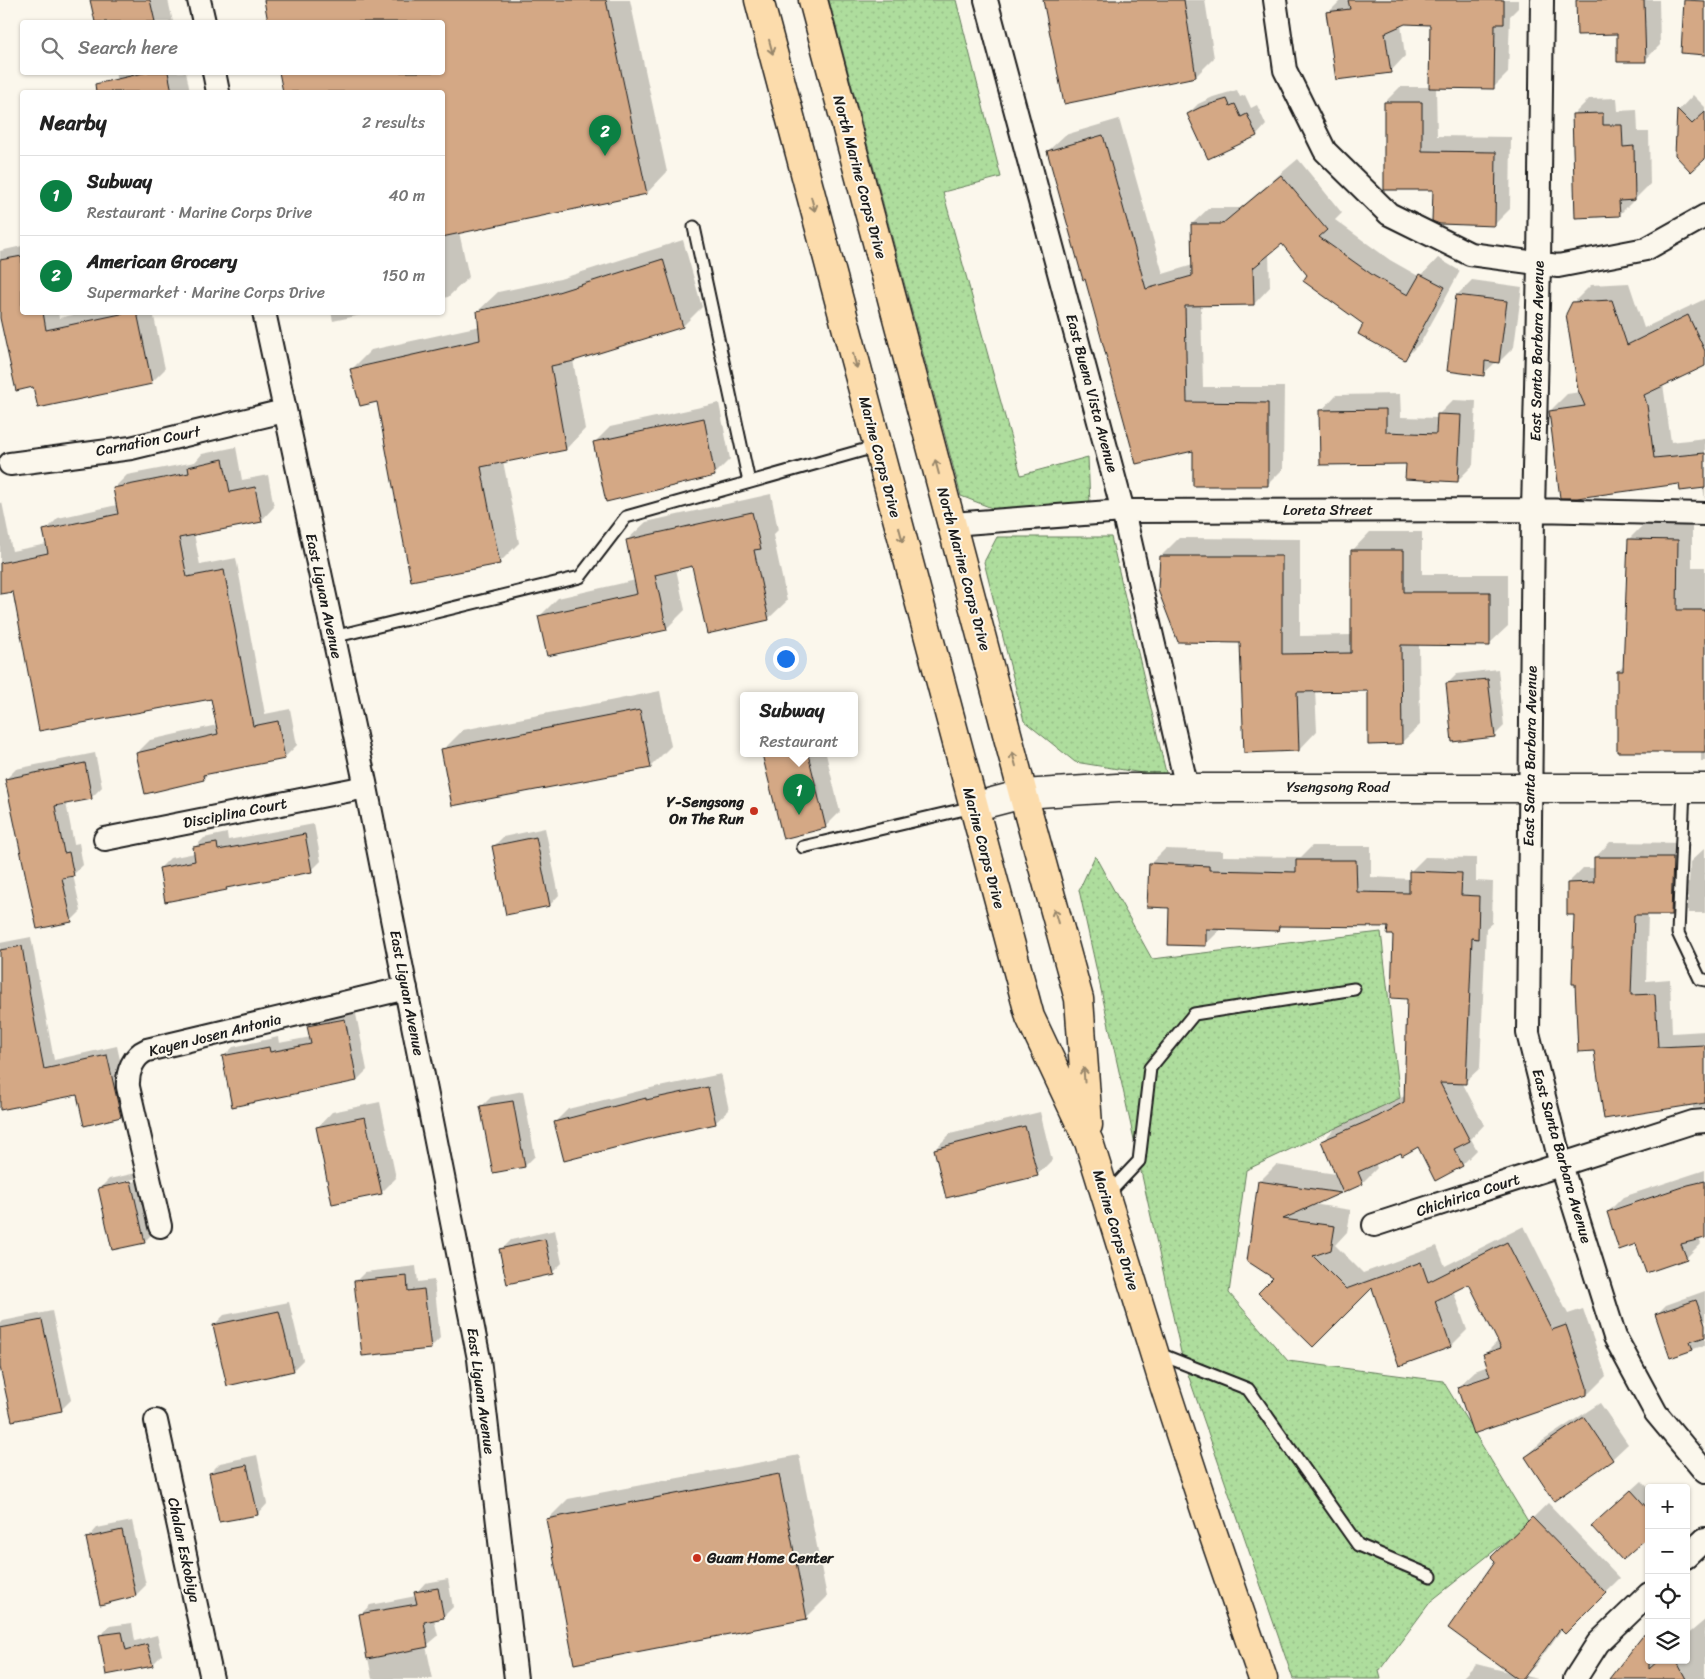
<!DOCTYPE html>
<html lang="en">
<head>
<meta charset="utf-8">
<style>
  :root { --surface:#fff; --page:#f6f6f6; --text:#222; --muted:#767676; --line:#e0e0e0; --accent:#0b8043 }
  body { margin:0; font-family:Sriracha,sans-serif; background:var(--page); color:var(--text) }
  .controls { position:absolute; right:15px; bottom:15px; display:grid; overflow:hidden; border-radius:5px; box-shadow:0 1px 4px #0004 }
  .controls button { width:45px; height:45px; display:grid; place-items:center; padding:0; border:0; border-bottom:1px solid var(--line); background:var(--surface); color:var(--text); font:25px sans-serif }
  .you { position:absolute; left:785px; top:658px; width:18px; height:18px; margin:-12px; border:4px solid #fff; border-radius:50%; background:#1a73e8; box-shadow:0 0 0 8px #1a73e833 }
  .badge { display:grid; place-items:center; width:32px; height:32px; border-radius:50%; background:var(--accent); color:#fff; font-size:16px; font-weight:700 }
  .pin { position:absolute; translate:-50% -41px; filter:drop-shadow(0 1px 2px #0008) }
  .pin::after { content:''; position:absolute; top:26px; width:18px; height:15px; background:inherit; clip-path:polygon(0 0,100% 0,50% 100%) }
  .popup { position:absolute; left:740px; top:692px; width:118px; height:65px; box-sizing:border-box; display:grid; place-content:center; border-radius:5px; background:var(--surface); filter:drop-shadow(0 1px 4px #0005); font-size:16px; white-space:nowrap; color:var(--muted) }
  .popup b { font-size:19px; color:var(--text) }
  .popup::after { content:''; position:absolute; left:50%; top:100%; margin-left:-10px; border:10px solid transparent; border-top-color:var(--surface) }
  .list { margin:0; padding:0; list-style:none }
  h2 { display:flex; justify-content:space-between; align-items:center; height:65px; margin:0; padding:0 20px; font-size:21px }
  h2 small { font-size:16px; font-weight:400; color:var(--muted) }
  .list li { display:grid; grid-template-columns:32px 1fr auto; gap:15px; align-items:center; box-sizing:border-box; height:80px; padding:0 20px; border-top:1px solid var(--line) }
  .list b { display:block; font-size:19px; white-space:nowrap }
  .list p { margin:0; font-size:16px; white-space:nowrap; color:var(--muted) }
  .list em { font-size:16px; font-style:normal; color:var(--muted) }
  .icon { flex:none; width:28px; height:28px; fill:none; stroke:currentColor; stroke-width:2; stroke-linecap:round; stroke-linejoin:round }
  .map { position:relative; flex:none; width:1705px; height:1679px; overflow:hidden }
  .search { position:absolute; background:var(--surface); box-shadow:0 1px 4px #0004; left:20px; top:20px; width:425px; height:55px; display:flex; align-items:center; gap:12px; box-sizing:border-box; padding:0 18px; border-radius:5px; color:var(--muted); font-size:19px }
  .panel { position:absolute; background:var(--surface); box-shadow:0 1px 4px #0004; left:20px; top:90px; width:425px; height:225px; border-radius:5px }
  .map>svg:first-child { display:block }
  .grass { fill:url(#grass-dots); stroke:#657c5c }
  .shadow { fill:#0003; fill-rule:evenodd }
  .building { fill:#d4a885; stroke:#1c1c1c }
  .lines { fill:none; stroke-linecap:round; stroke-linejoin:round }
  .service-casing { stroke:#1c1c1c; stroke-width:15 }
  .minor-casing { stroke:#1c1c1c; stroke-width:26 }
  .secondary-casing { stroke:#1c1c1c; stroke-width:31 }
  .primary-casing { stroke:#1c1c1c; stroke-width:31 }
  .service { stroke:#fbf7ec; stroke-width:11 }
  .minor { stroke:#fbf7ec; stroke-width:22 }
  .secondary { stroke:#fbf7ec; stroke-width:28 }
  .primary { stroke:#fcdcac; stroke-width:28 }
  .oneway { stroke:#97866b }
  .poi-dot { fill:#c8321e; stroke:#fbf7ec; stroke-width:2 }
  .labels { text-anchor:middle; dominant-baseline:central; stroke-width:4; stroke-linejoin:round; paint-order:stroke }
  .street-label { font-size:15px; fill:#1c1c1c; stroke:#fbf7ec }
  .poi-label { font-size:15px; font-weight:bold; fill:#1c1c1c; stroke:#fbf7ec; text-anchor:end }
</style>
</head>
<body>
<div class="map">
<svg width="1705" height="1679" viewBox="0 0 1705 1679">
  <defs>
    <pattern id="grass-dots" width="8" height="8" patternUnits="userSpaceOnUse" patternTransform="scale(1.25)"><rect width="8" height="8" fill="#aedd9d"/><path d="M2 2h.1M6 6h.1" fill="none" stroke="#95bd87" stroke-width="1.8" stroke-linecap="round"/></pattern>
  </defs>
  <rect width="100%" height="100%" fill="#fbf7ec"/>
  <filter id="ink" filterUnits="userSpaceOnUse"><feTurbulence type="fractalNoise" baseFrequency=".02" numOctaves="2"/><feDisplacementMap in="SourceGraphic" scale="10" xChannelSelector="R" yChannelSelector="G"/><feConvolveMatrix kernelMatrix="1 2 1 2 8 2 1 2 1" color-interpolation-filters="sRGB"/></filter>
  <g filter="url(#ink)">
    <path class="grass" d="M829,0H956L1001,177L943,192L1021,475L1088,457L1090,504L997,510L961,496Z
      M997,537H1111L1167,777L1075,762L1024,721L984,562Z
      M1095,856L1152,959L1381,932L1400,1098L1246,1170L1229,1293L1288,1361L1443,1381L1529,1523L1431,1601L1379,1671L1381,1679H1293L1182,1357L1079,890Z"/>
    <path class="shadow" d="M91,0H168L173,22H96Z
      M265,0H630L667,172L647,193L459,232L469,277L448,297L442,298V92H284L280,72H442V22H270Z
      M1044,0H1205L1214,58L1196,76L1065,103Z
      M1341,0H1518V8L1510,16L1508,73L1493,88L1436,87L1437,136L1511,137L1510,209L1494,225L1434,189L1385,102L1400,87H1430L1432,24L1404,23L1401,25L1405,56L1390,72L1328,13Z
      M1577,0H1659L1660,45L1645,60L1618,33Z
      M115,72H186L190,92H119Z
      M1237,90L1240,97L1245,95L1251,108L1257,105L1266,125L1257,135L1208,157L1188,114L1198,104L1213,97Z
      M1693,95L1705,107V157L1676,154L1679,110Z
      M1617,98L1618,111L1637,110L1638,132H1649L1650,184L1619,215L1574,114L1589,99Z
      M1119,119L1163,274L1193,265L1192,224L1209,208H1240L1298,159L1342,213L1335,220L1390,260L1420,277L1438,258L1460,271L1421,342L1405,358L1309,275L1282,243L1269,253L1270,287L1254,304H1201L1203,387H1284L1283,469L1267,485L1194,450L1086,278L1048,151L1065,135Z
      M683,240L702,307L683,326L573,360L585,429L566,449L503,461L519,543L499,563L378,401L351,370L371,350L480,326L478,311L498,292L560,279Z
      M22,246V312H58L59,318L86,312H153L165,369L152,382L39,406L34,385L2,320H0V251Z
      M1472,280L1522,287L1514,347L1499,362H1496L1483,374L1457,295Z
      M1629,283L1644,328L1705,299V364L1663,384L1671,442L1705,438V500L1703,487L1680,483L1550,411L1567,394L1580,392L1573,303L1591,285Z
      M331,312H375L333,321Z
      M1400,394L1401,417L1438,418V415L1453,400L1476,401L1473,465L1458,480L1407,462L1321,411L1336,395Z
      M719,403L730,459L714,475L595,442L610,427Z
      M236,447L242,480L268,475L274,507L261,521L194,534L200,565L236,558L265,714L290,709L297,745L284,758L209,773L204,778L146,792L137,753L150,740L217,725L212,697L14,590L0,593V503L2,502L12,551L47,544L45,531L58,518L117,505L114,488L127,475L195,462L202,454Z
      M771,494L778,530L773,535L787,601L768,619L693,565L676,569L685,610L667,628L540,616L558,598L636,580L627,540L646,522Z
      M1644,524L1692,526V567H1705V761H1701V750L1618,671L1625,665L1629,539Z
      M1370,532H1422V574H1508V626L1489,644H1419L1420,725L1401,743L1369,690H1315L1317,731L1299,750L1241,641L1161,556L1179,538L1300,539V636L1352,635V551Z
      M1498,669L1504,726L1494,736L1447,684L1457,674Z
      M660,691L671,746L651,766L443,750L463,730Z
      M95,753L102,787L92,797L66,803L74,844L79,843L83,865L73,875L81,911L71,921L6,779L16,769Z
      M763,754H826L840,812L825,827L784,837Z
      M314,824L321,861L311,871L229,886L226,889L160,868L170,858L195,853L194,848L204,838L227,833L228,840Z
      M545,828L559,895L550,905L493,847L503,837Z
      M1610,842L1688,843L1686,883H1689L1690,862L1705,848V913H1688V896L1671,913L1648,914L1646,981L1670,979L1672,1033L1705,1031V1107L1693,1108V1104L1576,914L1568,883L1583,868H1595V858Z
      M1312,846H1371V877L1410,879L1411,871L1425,857L1476,858V881L1493,882L1492,923L1486,928L1480,1068L1465,1082H1462L1484,1125L1471,1139L1477,1150L1462,1165L1418,1146L1375,1163L1377,1168L1362,1183L1343,1190L1340,1192L1313,1204L1351,1210L1347,1232L1335,1245L1363,1273L1437,1246L1445,1266L1524,1226L1568,1314L1583,1309L1606,1376L1589,1393L1474,1433L1458,1387L1475,1371L1488,1366L1484,1355L1499,1340L1470,1282L1453,1290L1467,1330L1451,1346L1372,1286L1313,1346L1275,1278L1259,1182L1276,1165L1336,1174L1322,1141L1337,1127L1405,1096L1408,998L1394,934L1389,926L1282,925L1278,929L1220,928V930L1205,945L1170,907L1150,864L1165,849L1223,851V856L1301,857Z
      M31,937L54,1060L117,1046L130,1106L120,1116L78,1093L0,1109V943Z
      M355,1009L367,1070L357,1080L223,1057L233,1047L278,1037L279,1043L311,1037L309,1027L319,1017Z
      M721,1074L729,1110L715,1123L555,1122L568,1109L659,1086V1087Z
      M523,1091L535,1156L525,1166L494,1171L481,1107L491,1097Z
      M380,1102L396,1178L381,1193L317,1128L332,1112Z
      M1040,1112L1052,1160L1037,1175L935,1149L950,1134Z
      M1705,1170V1237L1699,1238L1701,1243L1686,1258L1637,1242L1608,1212L1623,1197Z
      M141,1172L154,1232L144,1242L99,1189L109,1179ZM137,1178V1181L109,1187V1185Z
      M555,1230L562,1263L552,1273L501,1250L511,1240Z
      M416,1266L418,1282L434,1280L440,1338L431,1347L355,1282L365,1272Z
      M1705,1291V1345L1671,1357L1656,1315L1666,1305Z
      M289,1302L303,1360L293,1370L214,1325L224,1315Z
      M52,1311L71,1400L61,1410L0,1361V1324L3,1321Z
      M1600,1403L1628,1444L1612,1459L1526,1457L1541,1442Z
      M257,1455L267,1504L258,1514L210,1473L220,1463Z
      M799,1455L827,1597L807,1617L575,1663L548,1519L568,1499Z
      M1642,1481L1649,1489V1534L1603,1516Z
      M1548,1503L1620,1578L1565,1632L1562,1629L1536,1665L1525,1676L1537,1679H1461L1476,1664L1512,1673L1497,1561L1493,1557Z
      M132,1521L146,1585L136,1595L88,1538L97,1528Z
      M448,1579L453,1607L443,1617L434,1619L438,1636L426,1646L433,1679H372L360,1615L370,1605L416,1596V1593L425,1583Z
      M1705,1620V1679H1611L1649,1660H1686V1636Z
      M132,1623L135,1641L157,1635L162,1655L152,1665L100,1636L110,1626Z"/>
    <path class="building" d="M90,0H150L155,22H95Z
      M264,0H606L647,194L442,237V92H283L279,72H442V22H268Z
      M1043,0H1184L1196,77L1064,104Z
      M1348,0H1504V24H1495L1494,89L1429,88L1430,25L1405,24L1385,33L1391,73L1336,80L1326,12L1350,9Z
      M1576,0H1644L1646,62H1617V34L1577,35Z
      M1684,0L1705,1V55L1681,53Z
      M148,72H168L172,92H96L95,84Z
      M1227,99L1230,106L1235,104L1241,117L1247,114L1257,136L1208,159L1187,114L1201,107Z
      M1384,102H1422V151L1496,152L1495,226L1440,224L1432,221L1433,190H1384Z
      M1677,109L1692,124L1705,112V159L1691,172L1675,155Z
      M1603,113V125H1622L1623,147L1634,146L1635,200L1619,201L1620,216L1575,218L1572,114Z
      M1103,135L1146,289L1192,276L1191,224H1222L1281,175L1327,230L1319,237L1374,276L1408,295L1420,274L1445,287L1405,360L1358,334L1363,324L1303,281L1307,275L1282,244L1253,268L1254,305L1185,306L1187,402L1268,403V486H1193V451L1136,464L1085,279L1083,280L1047,151Z
      M22,256V312H43L46,330L130,312H137L152,384L38,408L33,387L16,391L0,318V260Z
      M663,259L683,327L570,362L551,366L566,450L481,467L500,564L411,581L377,402L360,406L350,369L480,340L477,311L539,298Z
      M1456,295L1507,301L1499,363L1485,361L1484,376L1447,371Z
      M1612,300L1627,345L1688,315L1705,351V366L1644,395L1647,405L1654,458L1705,453V488L1680,491L1679,484L1577,498H1560L1549,411L1585,406L1578,390L1566,314L1572,302Z
      M1386,409V432L1436,434L1437,414L1461,415L1458,482L1405,479L1406,464L1320,465L1319,410Z
      M704,418L715,476L606,502L593,442Z
      M223,459L230,492L255,487L262,522L179,538L187,577L224,570L253,726L278,721L285,759L203,775L204,780L145,794L136,753L218,734L211,699L39,731L13,592L0,594V563L48,553L43,530L118,514L113,488L189,473L188,467Z
      M752,512L761,549L754,550L769,620L707,634L692,566L655,575L667,630L547,656L538,616L637,594L626,540Z
      M1628,539L1678,540L1677,610H1705V752H1617V671H1623Z
      M1351,550H1404V592H1490V646L1401,645L1402,744L1368,745V691L1297,692L1299,751L1244,753L1240,643L1178,642L1158,590L1160,556H1282V654L1351,653Z
      M1488,679L1495,737L1452,742L1446,683Z
      M640,710L651,768L452,806L441,749Z
      M762,754H808L826,828L783,839Z
      M85,763L92,799L55,806L64,853L69,852L74,876L62,878L72,922L37,929L5,779Z
      M305,834L312,872L226,888L227,890L165,902L159,868L195,861L193,847L217,843L218,850Z
      M536,837L550,906L506,915L492,846Z
      M1594,857H1673L1671,915H1634L1631,995L1655,994L1658,1047L1705,1045V1103L1604,1119L1594,1051L1578,1052L1575,984H1572L1574,915H1567V883L1594,882Z
      M1296,860H1356L1357,892L1409,893V871L1462,873L1461,895L1479,896L1478,939L1472,938L1466,1084L1440,1083L1470,1141L1454,1149L1463,1166L1435,1181L1418,1147L1402,1156L1401,1153L1358,1172L1363,1184L1343,1193L1321,1141L1377,1117L1404,1102L1407,999L1391,998L1393,935H1387L1388,927L1279,926L1278,931L1206,929V946L1168,945L1169,908L1147,907L1149,863L1209,866V870L1296,872Z
      M22,946L31,1002L44,1069L107,1055L121,1117L84,1126L77,1095L0,1110V950Z
      M345,1019L357,1081L232,1107L222,1056L269,1047L270,1052L311,1044L307,1026Z
      M708,1087L716,1124L656,1137L564,1161L554,1122L646,1098V1100Z
      M513,1101L525,1167L493,1173L480,1106Z
      M365,1117L382,1194L332,1204L316,1127Z
      M1025,1126L1038,1176L946,1198L934,1149Z
      M131,1181L145,1243L112,1250L98,1188Z
      M1258,1181L1341,1193L1283,1219L1335,1226L1331,1250L1313,1256L1346,1289L1421,1262L1428,1282L1507,1242L1552,1330L1566,1325L1587,1387V1395L1473,1434L1457,1387L1490,1376L1483,1354L1501,1348L1469,1284L1435,1301L1451,1347L1399,1366L1372,1288L1313,1347L1258,1293L1273,1278L1247,1261Z
      M1705,1181V1238L1681,1244L1687,1259L1646,1273L1636,1244L1619,1250L1607,1212L1688,1185Z
      M545,1239L553,1274L507,1284L499,1249Z
      M407,1276L408,1291L424,1289L431,1349L362,1356L354,1281Z
      M1696,1300L1705,1325V1337L1690,1342L1693,1350L1670,1358L1655,1314Z
      M279,1311L294,1371L227,1386L213,1325Z
      M42,1320L62,1411L12,1421L0,1367V1328Z
      M1584,1417L1613,1460L1554,1501L1525,1457Z
      M247,1465L258,1515L219,1522L209,1473Z
      M779,1474L807,1619L574,1664L546,1519Z
      M1631,1490L1649,1510V1536L1622,1560L1591,1526Z
      M1532,1517L1606,1593L1565,1634L1560,1629L1523,1679H1518L1448,1628L1495,1561L1491,1557Z
      M122,1530L136,1596L100,1605L86,1538Z
      M438,1588L444,1618L424,1622L428,1647L367,1659L359,1614L417,1604L414,1592Z
      M1649,1628V1669L1659,1660H1676L1686,1679H1609Z
      M122,1632L126,1650L147,1644L153,1666L106,1675L99,1635Z"/>
    <g class="lines">
      <defs>
        <path id="service" d="M694,227L749,482
          M333,637L580,577L626,517L878,446
          M1684,788L1678,933L1700,979L1705,980
          M803,847L973,807
          M1107,1195L1139,1161L1150,1068L1194,1014L1354,989
          M1157,1353L1248,1389L1358,1545L1431,1576"/>
        <path id="minor" d="M199,0L204,22
          M986,0L1123,511L1187,788
          M1275,0L1285,70L1325,151L1389,214L1470,254L1558,266L1646,249L1705,216
          M1542,0L1539,264L1533,510L1528,1033L1561,1165L1615,1337L1656,1413L1705,1472
          M214,72L218,92
          M264,312L366,787L479,1359L516,1679
          M10,464L131,448L284,411
          M952,524L1123,511L1533,510L1705,514
          M105,839L366,787
          M1374,1225L1693,1122L1705,1121
          M160,1226L128,1087C127,1072 133,1056 147,1050L406,988
          M156,1421L212,1679
          M1686,1557L1705,1539
          M1575,1679L1598,1643L1649,1594"/>
        <path id="secondary" d="M973,807L1023,794L1117,788H1705"/>
        <path id="primary" d="M759,0L1030,1017L1089,1142L1165,1388L1209,1522L1263,1679
          M813,0L1023,794L1079,999L1088,1125"/>
      </defs>
      <use href="#service" class="service-casing"/>
      <use href="#minor" class="minor-casing"/>
      <use href="#secondary" class="secondary-casing"/>
      <use href="#primary" class="primary-casing"/>
      <use href="#service" class="service"/>
      <use href="#minor" class="minor"/>
      <use href="#secondary" class="secondary"/>
      <use href="#primary" class="primary"/>
    </g>
    <defs><path id="oneway-shaft" d="M-6 0H5M1.5-3L5.5 0L1.5 3" fill="none" stroke-width="1.6" stroke-linecap="round" stroke-linejoin="round" transform="scale(1.25)"/></defs>
    <g class="oneway">
      <use href="#oneway-shaft" transform="translate(771 47) rotate(75)"/>
      <use href="#oneway-shaft" transform="translate(813 204) rotate(75)"/>
      <use href="#oneway-shaft" transform="translate(855 361) rotate(75)"/>
      <use href="#oneway-shaft" transform="translate(937 467) rotate(-105)"/>
      <use href="#oneway-shaft" transform="translate(901 535) rotate(75)"/>
      <use href="#oneway-shaft" transform="translate(1014 759) rotate(-105)"/>
      <use href="#oneway-shaft" transform="translate(1056 916) rotate(-105)"/>
      <use href="#oneway-shaft" transform="translate(1084 1075) rotate(-94)"/>
    </g>
  </g>
  <g class="poi-dot">
    <circle cx="754" cy="811" r="5"/>
    <circle cx="697" cy="1558" r="5"/>
  </g>
  <g class="labels">
    <g class="street-label">
      <text transform="translate(860 177) rotate(75)">North Marine Corps Drive</text>
      <text transform="translate(1537 351) rotate(-89)">East Santa Barbara Avenue</text>
      <text transform="translate(1092 393) rotate(75)">East Buena Vista Avenue</text>
      <text transform="translate(148 441) rotate(-11)">Carnation Court</text>
      <text transform="translate(880 457) rotate(75)">Marine Corps Drive</text>
      <text x="1328" y="510">Loreta Street</text>
      <text transform="translate(964 569) rotate(75)">North Marine Corps Drive</text>
      <text transform="translate(324 596) rotate(78)">East Liguan Avenue</text>
      <text transform="translate(1530 756) rotate(-89)">East Santa Barbara Avenue</text>
      <text x="1338" y="787">Ysengsong Road</text>
      <text transform="translate(235 813) rotate(-11)">Disciplina Court</text>
      <text transform="translate(984 848) rotate(75)">Marine Corps Drive</text>
      <text transform="translate(407 993) rotate(79)">East Liguan Avenue</text>
      <text transform="translate(215 1035) rotate(-14)">Kayen Josen Antonia</text>
      <text transform="translate(1562 1156) rotate(74)">East Santa Barbara Avenue</text>
      <text transform="translate(1468 1195) rotate(-18)">Chichirica Court</text>
      <text transform="translate(1116 1230) rotate(73)">Marine Corps Drive</text>
      <text transform="translate(481 1391) rotate(82)">East Liguan Avenue</text>
      <text transform="translate(184 1550) rotate(78)">Chalan Eskobiya</text>
    </g>
    <g class="poi-label">
      <text x="744" y="802">Y-Sengsong<tspan x="744" dy="17">On The Run</tspan></text>
      <text x="707" y="1558" text-anchor="start">Guam Home Center</text>
    </g>
  </g>
</svg>
<div class="controls">
<button>+</button>
<button>−</button>
<button><svg class="icon" aria-label="locate" viewBox="0 0 24 24"><circle cx="12" cy="12" r="6"/><path d="M12 2v4M12 18v4M2 12h4M18 12h4"/></svg></button>
<button><svg class="icon" aria-label="layers" viewBox="0 0 24 24"><path d="M12 4l9 5-9 5-9-5zM3 14l9 5 9-5"/></svg></button>
</div>
<div class="you"></div>
<div class="pin badge" style="left:799px;top:815px">1</div>
<div class="popup"><b>Subway</b>Restaurant</div>
<div class="pin badge" style="left:605px;top:156px">2</div>
<div class="search"><svg class="icon" aria-label="search" viewBox="0 0 24 24"><circle cx="10" cy="10" r="6"/><path d="M15 15l6 6"/></svg>Search here</div>
<section class="panel">
<h2>Nearby<small>2 results</small></h2>
<ul class="list">
<li><span class="badge">1</span><div><b>Subway</b><p>Restaurant · Marine Corps Drive</p></div><em>40 m</em></li>
<li><span class="badge">2</span><div><b>American Grocery</b><p>Supermarket · Marine Corps Drive</p></div><em>150 m</em></li>
</ul>
</section>
</div>
</body>
</html>
